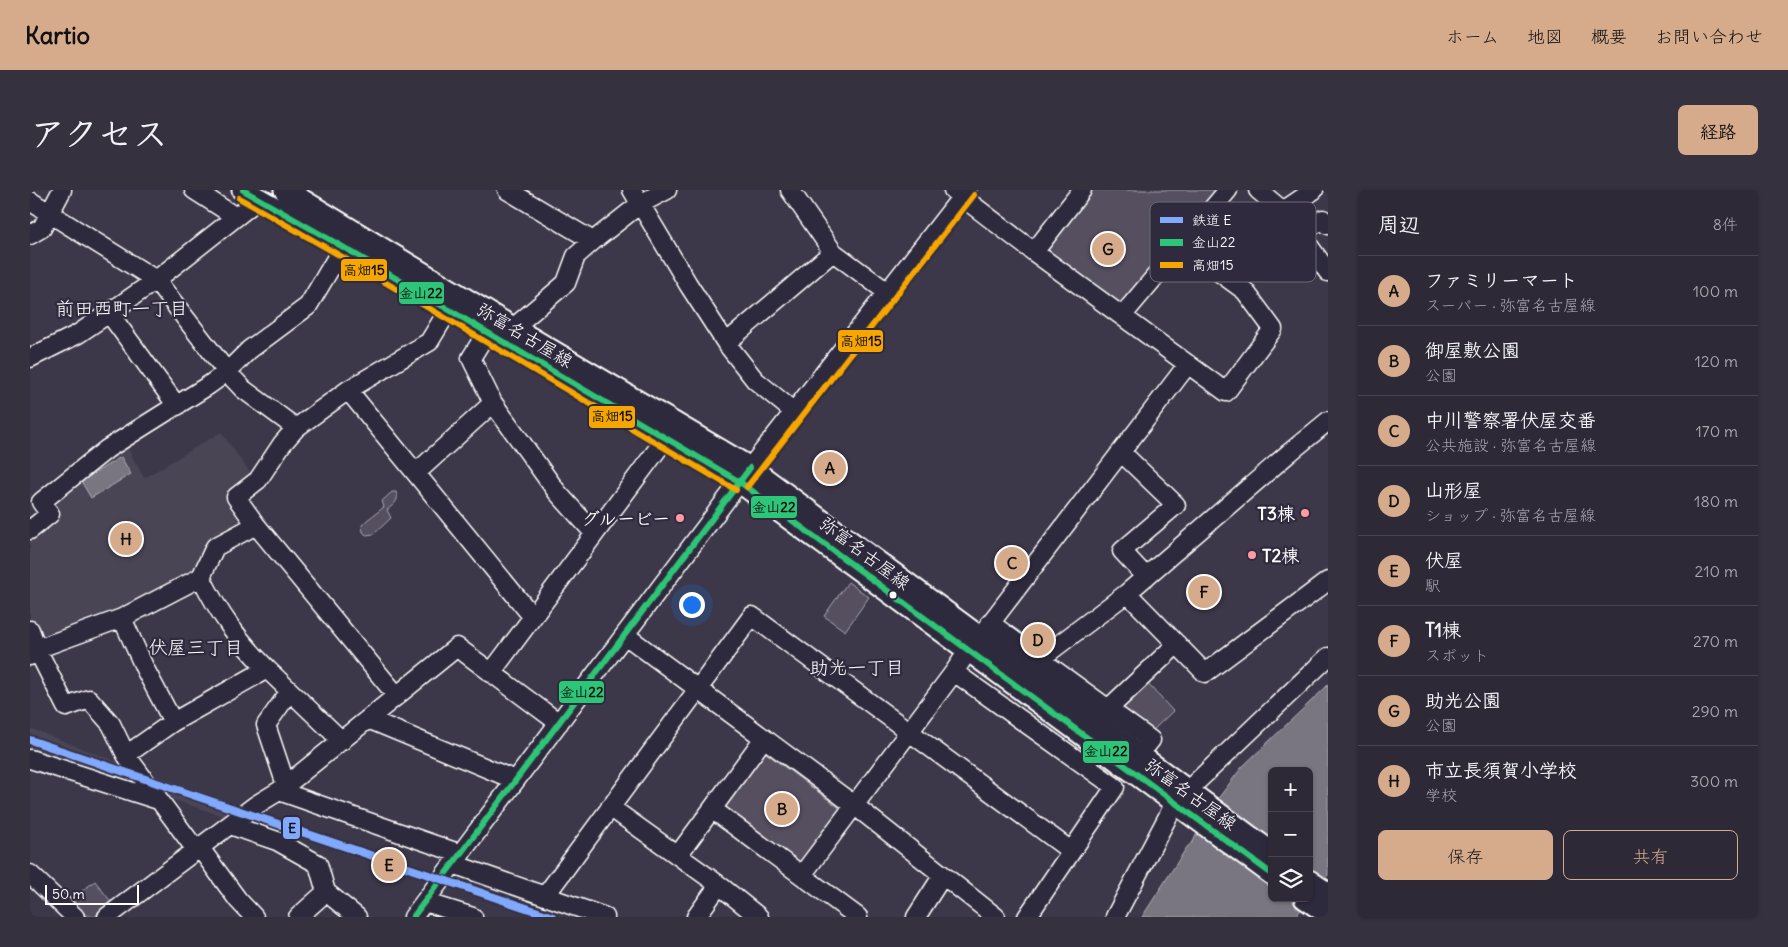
<!DOCTYPE html>
<html lang="ja">
<head>
<meta charset="utf-8">
<style>
  :root { --surface:#2d2937; --page:#35313f; --text:#f1f3f6; --muted:#a7a6ad; --line:#484552; --accent:#d6ab8b }
  body { margin:0; font-family:Delius,"Klee One",sans-serif; background:var(--page); color:var(--text) }
  .controls { position:absolute; right:15px; bottom:15px; display:grid; overflow:hidden; border-radius:8px; box-shadow:0 1px 4px #0004 }
  .controls button { width:45px; height:45px; display:grid; place-items:center; padding:0; border:0; border-bottom:1px solid var(--line); background:var(--surface); color:var(--text); font:25px sans-serif }
  .scale { position:absolute; left:15px; bottom:12px; width:94px; box-sizing:border-box; padding-left:5px; border:2px solid #fff; border-top:0; font-size:14px; line-height:18px; white-space:nowrap; color:#fff; -webkit-text-stroke:4px #2f2a3d; paint-order:stroke }
  .you { position:absolute; left:661px; top:414px; width:18px; height:18px; margin:-12px; border:4px solid #fff; border-radius:50%; background:#1a73e8; box-shadow:0 0 0 8px #1a73e833 }
  .badge { display:grid; place-items:center; width:32px; height:32px; border-radius:50%; background:var(--accent); color:#111; font-size:16px; font-weight:700 }
  .pin { position:absolute; translate:-50% -50%; border:2px solid #fff; box-shadow:0 1px 5px #0006 }
  .list { margin:0; padding:0; list-style:none }
  h2 { display:flex; justify-content:space-between; align-items:center; height:65px; margin:0; padding:0 20px; font-size:21px }
  h2 small { font-size:16px; font-weight:400; color:var(--muted) }
  .list li { display:grid; grid-template-columns:32px 1fr auto; gap:15px; align-items:center; box-sizing:border-box; height:70px; padding:0 20px; border-top:1px solid var(--line) }
  .list b { display:block; font-size:19px; white-space:nowrap }
  .list p { margin:0; font-size:16px; white-space:nowrap; color:var(--muted) }
  .list em { font-size:16px; font-style:normal; color:var(--muted) }
  .actions { display:flex; gap:10px; padding:15px 20px }
  .actions a { flex:1; padding:11px 0; border:1px solid var(--accent); border-radius:8px; text-align:center; font-size:18px; color:var(--accent) }
  .actions .main { background:var(--accent); color:#111 }
  .icon { flex:none; width:28px; height:28px; fill:none; stroke:currentColor; stroke-width:2; stroke-linecap:round; stroke-linejoin:round }
  .map { position:relative; flex:none; width:1298px; height:727px; overflow:hidden; border-radius:8px }
  header { display:flex; align-items:center; gap:30px; box-sizing:border-box; height:70px; padding:0 25px; background:var(--accent); color:#111 }
  header strong { font-size:24px }
  nav { display:flex; gap:28px; margin-inline-start:auto; font-size:18px }
  .intro { display:flex; align-items:center; justify-content:space-between; box-sizing:border-box; height:120px; padding:0 30px }
  h1 { margin:0; font-size:35px }
  .button { padding:12px 22px; border-radius:8px; background:var(--accent); color:#111; font-size:18px; font-weight:700 }
  main { display:flex; gap:30px; padding:0 30px }
  aside { flex:1; background:var(--surface); border-radius:8px; box-shadow:0 1px 4px #0004 }
  .map>svg:first-child { display:block }
  .built { fill:#494455 }
  .green { fill:#555060; stroke:#aaa8b0 }
  .water { fill:#797682; stroke:#afadb4 }
  .lines { fill:none; stroke-linecap:round; stroke-linejoin:round }
  .minor-casing { stroke:#fff; stroke-width:21 }
  .major-casing { stroke:#fff; stroke-width:25 }
  .minor { stroke:#2f2a3d; stroke-width:18 }
  .major { stroke:#2f2a3d; stroke-width:21 }
  .bus-1-casing { stroke:#2f2a3d; stroke-width:10 }
  .bus-2-casing { stroke:#2f2a3d; stroke-width:10 }
  .bus-1 { stroke:#2dc577; stroke-width:6 }
  .bus-2 { stroke:#f7a600; stroke-width:6 }
  .rail-1-casing { stroke:#2f2a3d; stroke-width:11 }
  .rail-1 { stroke:#80a9ff; stroke-width:8 }
  .poi-dot { fill:#ff9aa2; stroke:#2f2a3d; stroke-width:2 }
  .bus-dot { fill:#fff; stroke:#2f2a3d; stroke-width:2 }
  .labels { text-anchor:middle; dominant-baseline:central; stroke-width:4.5; stroke-linejoin:round; paint-order:stroke }
  .street-label { font-size:18px; fill:#fff; stroke:#2f2a3d }
  .poi-label { font-size:18px; font-weight:bold; fill:#fff; stroke:#2f2a3d; text-anchor:end }
  .neighbourhood-label { font-size:19px; fill:#fff; stroke:#2f2a3d }
  .key { fill:#2f2a3d; stroke:#6d6a77; stroke-width:1 }
  .key-label { font-size:14px; fill:#fff }
  .line-badge { stroke:#2f2a3d; stroke-width:2 }
  .pale-badge-label { font-size:14px; text-anchor:middle; font-weight:bold; fill:#111 }
</style>
</head>
<body>
<header>
<strong>Kartio</strong>
<nav><a>ホーム</a><a>地図</a><a>概要</a><a>お問い合わせ</a></nav>
</header>
<div class="intro"><h1>アクセス</h1><a class="button">経路</a></div>
<main>
<div class="map">
<svg width="1298" height="727" viewBox="0 0 1298 727">
  <rect width="100%" height="100%" fill="#3c3749"/>
  <filter id="ink" filterUnits="userSpaceOnUse"><feTurbulence type="fractalNoise" baseFrequency=".02" numOctaves="2"/><feDisplacementMap in="SourceGraphic" scale="10" xChannelSelector="R" yChannelSelector="G"/><feConvolveMatrix kernelMatrix="1 2 1 2 8 2 1 2 1" color-interpolation-filters="sRGB"/></filter>
  <g filter="url(#ink)">
    <path class="built" d="M191,242L224,288L201,304L220,330L170,377L89,421L12,449L8,448L0,427V344L17,316L94,251L114,288Z
      M0,538L95,575L105,596L0,566Z
      M113,581L210,615L196,627L131,606Z"/>
    <path class="green" d="M1059,0H1189L1095,114L1088,116L1016,63L1015,56Z
      M362,302H366C370,311 364,314 357,320L361,328L344,344L336,345L333,342L332,335C338,328 346,324 354,317L352,311Z
      M818,392L839,407L815,441L794,426Z
      M1116,492L1143,521L1121,542L1088,518Z
      M736,563L812,620L770,676L693,619L731,564Z
      M65,691L82,713L64,727L54,725L39,711Z"/>
    <path class="water" d="M91,267L101,284L61,308L51,291Z
      M1298,495V685L1279,707V581H1242V708H1278L1266,727H1112L1157,657L1163,652L1174,627L1212,577Z"/>
    <g class="lines">
      <defs>
        <path id="minor" d="M164,0L206,27
          M477,0L563,51
          M602,0L658,94L696,153L725,190L764,222
          M760,0L803,62L857,102
          M923,0L1004,62L1196,202L1243,139L1215,101L1152,55
          M1228,0L1253,21L1272,42L1274,49L1298,82
          M0,11L126,90L197,182L213,199L266,238
          M1253,21L1284,0
          M1272,42L1293,29L1298,35
          M0,45L12,38L32,0
          M1004,62L1052,0
          M79,123L147,216
          M1092,126L1198,0
          M483,138L536,93L546,66L563,51L610,14L637,0
          M457,142L441,168L463,213
          M696,153L803,62
          M0,168L48,144L79,123L126,90L229,9
          M318,200L502,426
          M1091,262L1146,315L1092,361L1116,387
          M386,283L463,213L527,302L564,343
          M0,340L20,324L11,312L77,259L179,195L197,182L219,160L278,116L313,57
          M1097,403L1175,483L1298,391
          M92,428L115,479L143,532
          M960,433L1121,550L1117,555
          M0,440L7,459L36,517L59,509L81,534L96,565L166,660
          M595,445L824,615L966,727
          M949,448L1158,174
          M0,466L7,459L92,428L171,387L185,357L226,335
          M1010,469L1097,403L1259,263L1298,231
          M237,479L312,551
          M924,482L1085,597L997,727
          M461,483L636,248
          M367,506L226,335L206,307L228,290L252,254L266,238L318,200L399,152L419,119
          M1078,519L1147,454
          M338,529L485,590
          M734,548L682,619L828,727
          M96,565L143,532L237,479C208,450 189,424 171,387
          M0,569L128,610
          M256,595L236,535L260,501
          M249,601L431,664
          M1157,601L1298,467
          M580,617L689,695L729,727
          M200,635L247,651L288,674L296,702L327,727
          M170,658L208,710L224,727
          M648,665L682,619
          M423,674L515,706L722,426L1041,661
          M0,684L45,727
          M772,685L924,482L938,461
          M515,706L575,727
          M395,712L443,727
          M77,727L226,615L249,601L427,457L529,533
          M268,727L296,702
          M383,727L720,278L937,0
          M666,727L689,695
          M886,727L913,685
          M1085,727L1145,613"/>
        <path id="major" d="M213,0L313,57L710,292L1242,684
          M255,0L483,138L720,278L1242,663
          M1279,691L1298,704
          M1275,708L1298,724"/>
      </defs>
      <use href="#minor" class="minor-casing"/>
      <use href="#major" class="major-casing"/>
      <use href="#minor" class="minor"/>
      <use href="#major" class="major"/>
      <defs>
        <path id="bus-1" d="M213,0L313,57L710,292L1242,684
          M383,727L720,278"/>
        <path id="bus-2" d="M209,8L309,65L706,300
          M717,297L944,5"/>
      </defs>
      <use href="#bus-1" class="bus-1-casing"/>
      <use href="#bus-2" class="bus-2-casing"/>
      <use href="#bus-1" class="bus-1"/>
      <use href="#bus-2" class="bus-2"/>
      <defs>
        <path id="rail-1" d="M0,550L523,727"/>
      </defs>
      <use href="#rail-1" class="rail-1-casing"/>
      <use href="#rail-1" class="rail-1"/>
    </g>
  </g>
  <g class="poi-dot">
    <circle cx="1275" cy="323" r="5"/>
    <circle cx="650" cy="328" r="5"/>
    <circle cx="1222" cy="365" r="5"/>
  </g>
  <circle class="bus-dot" cx="863" cy="405" r="4.5"/>
  <g class="labels">
    <g class="street-label">
      <text transform="translate(495 145) rotate(31)">弥富名古屋線</text>
      <text transform="translate(835 363) rotate(37)">弥富名古屋線</text>
      <text transform="translate(1161 604) rotate(36)">弥富名古屋線</text>
    </g>
    <g class="poi-label">
      <text x="1265" y="323">T3棟</text>
      <text x="640" y="328">グルービー</text>
      <text x="1232" y="365" text-anchor="start">T2棟</text>
    </g>
    <g class="neighbourhood-label">
      <text x="92" y="118">前田西町一丁目</text>
      <text x="166" y="457">伏屋三丁目</text>
      <text x="827" y="477">助光一丁目</text>
    </g>
  </g>
  <rect x="1120" y="12" width="166" height="80" rx="8" class="key"/>
  <rect x="1130" y="27" width="23" height="6" fill="#80a9ff"/>
  <rect x="1130" y="49" width="23" height="7" fill="#2dc577"/>
  <rect x="1130" y="72" width="23" height="6" fill="#f7a600"/>
  <g class="key-label">
    <text x="1162" y="35">鉄道 E</text>
    <text x="1162" y="57">金山22</text>
    <text x="1162" y="80">高畑15</text>
  </g>
  <g class="line-badge">
    <rect x="310" y="68" width="48" height="24" rx="5" fill="#f7a600"/>
    <rect x="368" y="91" width="47" height="24" rx="5" fill="#2dc577"/>
    <rect x="807" y="139" width="47" height="24" rx="5" fill="#f7a600"/>
    <rect x="558" y="215" width="48" height="24" rx="5" fill="#f7a600"/>
    <rect x="720" y="305" width="48" height="24" rx="5" fill="#2dc577"/>
    <rect x="528" y="490" width="47" height="24" rx="5" fill="#2dc577"/>
    <rect x="1052" y="550" width="48" height="24" rx="5" fill="#2dc577"/>
    <rect x="252" y="626" width="19" height="24" rx="5" fill="#80a9ff"/>
  </g>
  <g class="pale-badge-label">
    <text x="334" y="85">高畑15</text>
    <text x="391" y="108">金山22</text>
    <text x="831" y="156">高畑15</text>
    <text x="582" y="231">高畑15</text>
    <text x="744" y="322">金山22</text>
    <text x="552" y="507">金山22</text>
    <text x="1076" y="566">金山22</text>
    <text x="262" y="643">E</text>
  </g>
</svg>
<div class="controls">
<button>+</button>
<button>−</button>
<button><svg class="icon" aria-label="layers" viewBox="0 0 24 24"><path d="M12 4l9 5-9 5-9-5zM3 14l9 5 9-5"/></svg></button>
</div>
<div class="scale">50 m</div>
<div class="you"></div>
<div class="pin badge" style="left:800px;top:278px">A</div>
<div class="pin badge" style="left:752px;top:619px">B</div>
<div class="pin badge" style="left:982px;top:373px">C</div>
<div class="pin badge" style="left:1008px;top:450px">D</div>
<div class="pin badge" style="left:359px;top:675px">E</div>
<div class="pin badge" style="left:1174px;top:402px">F</div>
<div class="pin badge" style="left:1078px;top:59px">G</div>
<div class="pin badge" style="left:96px;top:349px">H</div>
</div>
<aside>
<h2>周辺<small>8件</small></h2>
<ul class="list">
<li><span class="badge">A</span><div><b>ファミリーマート</b><p>スーパー · 弥富名古屋線</p></div><em>100 m</em></li>
<li><span class="badge">B</span><div><b>御屋敷公園</b><p>公園</p></div><em>120 m</em></li>
<li><span class="badge">C</span><div><b>中川警察署伏屋交番</b><p>公共施設 · 弥富名古屋線</p></div><em>170 m</em></li>
<li><span class="badge">D</span><div><b>山形屋</b><p>ショップ · 弥富名古屋線</p></div><em>180 m</em></li>
<li><span class="badge">E</span><div><b>伏屋</b><p>駅</p></div><em>210 m</em></li>
<li><span class="badge">F</span><div><b>T1棟</b><p>スポット</p></div><em>270 m</em></li>
<li><span class="badge">G</span><div><b>助光公園</b><p>公園</p></div><em>290 m</em></li>
<li><span class="badge">H</span><div><b>市立長須賀小学校</b><p>学校</p></div><em>300 m</em></li>
</ul>
<div class="actions"><a class="main">保存</a><a>共有</a></div>
</aside>
</main>
</body>
</html>
